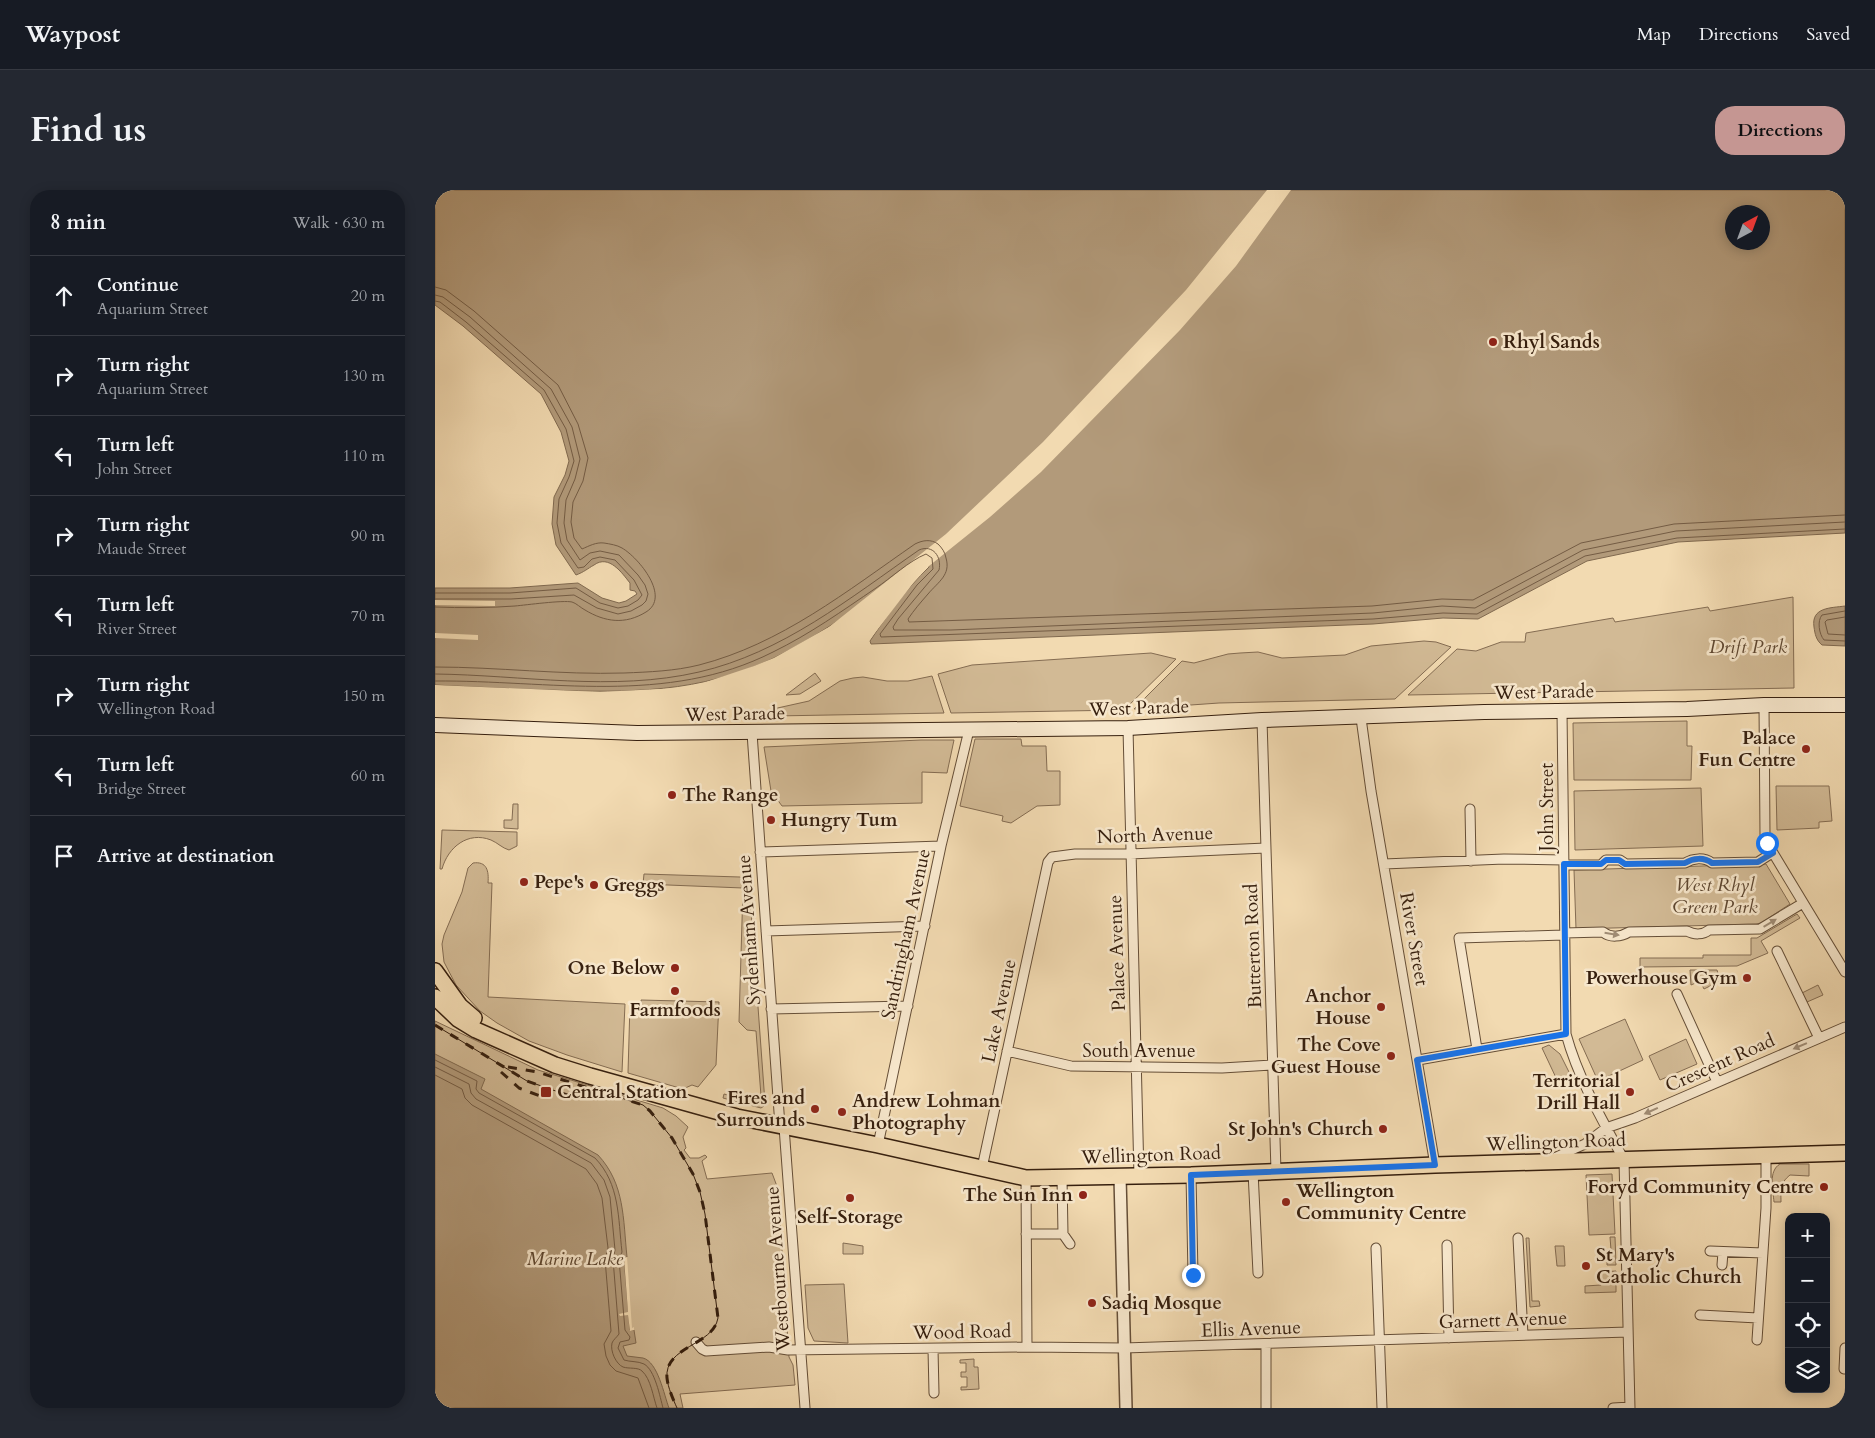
<!DOCTYPE html>
<html lang="en">
<head>
<meta charset="utf-8">
<style>
  :root { --surface:#171b24; --page:#242831; --text:#f1f3f6; --muted:#9ea1a6; --line:#363941; --accent:#c59692 }
  body { margin:0; font-family:Cardo,serif; background:var(--page); color:var(--text) }
  .controls { position:absolute; right:15px; bottom:15px; display:grid; overflow:hidden; border-radius:10px; box-shadow:0 2px 12px #0003 }
  .controls button { width:45px; height:45px; display:grid; place-items:center; padding:0; border:0; border-bottom:1px solid var(--line); background:var(--surface); color:var(--text); font:25px sans-serif }
  .compass { position:absolute; left:1290px; top:15px; width:45px; height:45px; border-radius:50%; background:var(--surface); box-shadow:0 2px 12px #0003; rotate:41deg }
  .stop { position:absolute; width:15px; height:15px; margin:-11px; border:4px solid #1a73e8; border-radius:50%; background:#fff }
  .stop.end { background:#1a73e8; border-color:#fff; box-shadow:0 1px 5px #0008 }
  .list { margin:0; padding:0; list-style:none }
  h2 { display:flex; justify-content:space-between; align-items:center; height:65px; margin:0; padding:0 20px; font-size:21px }
  h2 small { font-size:16px; font-weight:400; color:var(--muted) }
  .list li { display:grid; grid-template-columns:32px 1fr auto; gap:15px; align-items:center; box-sizing:border-box; height:80px; padding:0 20px; border-top:1px solid var(--line) }
  .list b { display:block; font-size:19px; white-space:nowrap }
  .list p { margin:0; font-size:16px; white-space:nowrap; color:var(--muted) }
  .list em { font-size:16px; font-style:normal; color:var(--muted) }
  .icon { flex:none; width:28px; height:28px; fill:none; stroke:currentColor; stroke-width:2; stroke-linecap:round; stroke-linejoin:round }
  .map { position:relative; flex:none; width:1410px; height:1218px; overflow:hidden; border-radius:20px }
  header { display:flex; align-items:center; gap:30px; box-sizing:border-box; height:70px; padding:0 25px; background:var(--surface); border-bottom:1px solid var(--line) }
  header strong { font-size:24px }
  nav { display:flex; gap:28px; margin-inline-start:auto; font-size:18px }
  .intro { display:flex; align-items:center; justify-content:space-between; box-sizing:border-box; height:120px; padding:0 30px }
  h1 { margin:0; font-size:35px }
  .button { padding:12px 22px; border-radius:20px; background:var(--accent); color:#111; font-size:18px; font-weight:700 }
  main { display:flex; gap:30px; padding:0 30px }
  aside { flex:1; background:var(--surface); border-radius:20px; box-shadow:0 2px 12px #0003 }
  .map>svg:first-child { display:block }
  .green { fill:#d2ba95; stroke:#846c52 }
  .water { fill:#b29a7a; stroke:#80694f; fill-rule:evenodd }
  .pier { fill:#f2dab1 }
  .lines { fill:none; stroke-linecap:round; stroke-linejoin:round }
  .shore { stroke:#745c44; stroke-width:1 }
  .minor-casing { stroke:#654e37; stroke-width:11 }
  .tertiary-casing { stroke:#654e37; stroke-width:14 }
  .secondary-casing { stroke:#361f0e; stroke-width:16 }
  .primary-casing { stroke:#361f0e; stroke-width:18 }
  .minor { stroke:#f7e7cc; stroke-width:9 }
  .tertiary { stroke:#f7e7cc; stroke-width:11 }
  .secondary { stroke:#f7e7cc; stroke-width:14 }
  .primary { stroke:#f2dab1; stroke-width:15 }
  .tram { stroke:#361f0e; stroke-width:1 }
  .rail { stroke:#361f0e; stroke-width:3; stroke-dasharray:9 9; stroke-linecap:butt }
  .oneway { fill:#a08d76 }
  .route { stroke:#1a73e8; stroke-width:6 }
  .poi-dot { fill:#8f2418; stroke:#f7e7cc; stroke-width:2 }
  .labels { text-anchor:middle; dominant-baseline:central; stroke-width:5; stroke-linejoin:round; paint-order:stroke }
  .poi-label { font-size:19px; font-weight:bold; fill:#361f0e; stroke:#f7e7cc; text-anchor:start }
  .park-label { font-size:19px; font-style:italic; fill:#5d4630; stroke:#f7e7cc }
  .street-label { font-size:19px; fill:#361f0e; stroke:#f7e7cc }
</style>
</head>
<body>
<header>
<strong>Waypost</strong>
<nav><a>Map</a><a>Directions</a><a>Saved</a></nav>
</header>
<div class="intro"><h1>Find us</h1><a class="button">Directions</a></div>
<main>
<aside>
<h2>8 min<small>Walk · 630 m</small></h2>
<ul class="list">
<li><svg class="icon" aria-label="ahead" viewBox="0 0 24 24"><path d="M12 20V5M6 11l6-6 6 6"/></svg><div><b>Continue</b><p>Aquarium Street</p></div><em>20 m</em></li>
<li><svg class="icon" aria-label="right" viewBox="0 0 24 24"><path d="M7 20v-9h11M14 6l5 5-5 5"/></svg><div><b>Turn right</b><p>Aquarium Street</p></div><em>130 m</em></li>
<li><svg class="icon" aria-label="left" viewBox="0 0 24 24"><path d="M17 20v-9H6M10 6l-5 5 5 5"/></svg><div><b>Turn left</b><p>John Street</p></div><em>110 m</em></li>
<li><svg class="icon" aria-label="right" viewBox="0 0 24 24"><path d="M7 20v-9h11M14 6l5 5-5 5"/></svg><div><b>Turn right</b><p>Maude Street</p></div><em>90 m</em></li>
<li><svg class="icon" aria-label="left" viewBox="0 0 24 24"><path d="M17 20v-9H6M10 6l-5 5 5 5"/></svg><div><b>Turn left</b><p>River Street</p></div><em>70 m</em></li>
<li><svg class="icon" aria-label="right" viewBox="0 0 24 24"><path d="M7 20v-9h11M14 6l5 5-5 5"/></svg><div><b>Turn right</b><p>Wellington Road</p></div><em>150 m</em></li>
<li><svg class="icon" aria-label="left" viewBox="0 0 24 24"><path d="M17 20v-9H6M10 6l-5 5 5 5"/></svg><div><b>Turn left</b><p>Bridge Street</p></div><em>60 m</em></li>
<li><svg class="icon" aria-label="arrive" viewBox="0 0 24 24"><path d="M6 21V4h12l-3 4 3 4H6"/></svg><div><b>Arrive at destination</b></div></li>
</ul>
</aside>
<div class="map">
<svg width="1410" height="1218" viewBox="0 0 1410 1218">
  <rect width="100%" height="100%" fill="#f2dab1"/>
  <filter id="stains"><feTurbulence type="fractalNoise" baseFrequency=".004" numOctaves="4"/><feColorMatrix values="0 0 0 0 .2 0 0 0 0 .09 0 0 0 0 .02 0 0 0 .5 -.17"/></filter>
  <radialGradient id="worn" r=".72"><stop offset=".6" stop-color="#630" stop-opacity="0"/><stop offset="1" stop-color="#630" stop-opacity=".3"/></radialGradient>
  <path class="green" d="M1358,407L1359,498L973,505L1022,459L1041,461L1066,452H1090L1091,443L1178,428L1180,432L1273,417L1275,421Z
    M989,451L1001,452L1016,457L960,509L784,513L699,519L747,471L759,473L793,464L805,463L823,462L847,468L910,465L936,456Z
    M716,463L741,469L689,520L516,523L503,484L537,475Z
    M380,483L386,491L365,504L351,505Z
    M497,486L509,523L339,526L338,519L374,511L405,491L418,488L428,487L452,491H473Z
    M1252,531V556H1257L1256,590H1139L1138,533Z
    M540,549H586L587,556H611L612,581H625V615L602,616L576,633L567,631L568,626L525,616Z
    M486,550H519L512,583L487,582V613L347,616L336,601L329,557Z
    M1341,596H1394L1397,631L1384,632V638L1342,640Z
    M1266,598L1268,656L1140,660L1139,601Z
    M78,614H83V639L69,638V630H77Z
    M7,640L82,642V656L74,660C67,658 63,653 56,650C33,641 13,657 7,679H5Z
    M38,673C52,671 54,681 53,693H57L53,807L190,814L187,882L132,865L94,851L62,833L45,821L21,795L9,772L7,754L9,745L27,702L33,678Z
    M1331,674L1355,714L1326,733L1321,734L1141,739L1139,680Z
    M209,684L305,687L314,693L330,913L329,916L326,918L288,908L289,904L318,912L326,906L321,841L312,840L304,832L308,698L208,694Z
    M1362,724L1365,728L1326,751L1333,763L1302,776L1205,777V768H1268V765H1316V748H1322Z
    M1255,780H1282L1285,791L1269,799L1265,791L1256,795Z
    M1383,795L1388,805L1372,812L1367,803Z
    M206,810L284,812L281,875L263,897L257,895L248,899L193,883L195,814H206Z
    M1190,829L1208,870L1163,891L1144,849Z
    M0,831L103,880L228,918L241,926L253,937L248,947L251,958L249,960L255,968H264L270,965L272,967L267,971L272,989L337,983L343,999L354,1167L358,1175L360,1195L245,1204L248,1218H0Z
    M1251,849L1262,874L1225,890L1214,866Z
    M1114,855L1125,864L1136,886L1123,892L1107,858Z
    M1345,974H1374V986L1355,985C1344,994 1346,1000 1346,1012H1339C1338,1000 1333,981 1345,974Z
    M1177,984L1180,1044L1154,1045L1151,985Z
    M1175,1047H1180L1181,1075H1172V1061L1176,1060Z
    M1091,1048H1094L1097,1111H1104L1105,1116L1095,1117Z
    M408,1053L428,1056V1064H408Z
    M1120,1056H1129L1130,1076H1122Z
    M1181,1081V1102L1150,1103V1096L1166,1095L1165,1082Z
    M409,1094L413,1153L379,1151L373,1138L370,1095Z
    M539,1169V1177H543L544,1199L526,1200V1197H532V1187H526V1182H531V1173H525V1170Z"/>
  <path class="water" d="M0,0H1410V343L1243,352L1152,371L1043,429L1008,428L938,434L436,454L435,451C453,424 471,399 494,377L492,369C442,403 394,441 339,468C266,503 193,503 114,500C76,499 38,497 0,495V398H75L143,393L167,408L184,413L191,411L202,404L200,401L195,400V393C187,383 174,364 159,375C152,379 149,382 141,385L121,355L117,334L119,307L130,285L134,271L126,242L106,204L28,136L0,115ZM1298,22H1328V52H1298Z
    M1410,416V456L1387,455C1381,450 1380,444 1379,437C1376,417 1396,418 1410,416Z
    M0,864L50,889L46,899L163,965C190,994 188,1029 192,1067L189,1068L195,1140H199L201,1153L188,1156L192,1166C197,1167 203,1167 208,1168C223,1172 229,1205 234,1218H0Z"/>
  <path class="pier" d="M832,0H856L801,76L745,140L606,282L555,327L494,376L479,392L433,452V449L452,421L477,390L491,376L490,373L395,439L368,455L320,479L269,495L245,500L209,504L165,505L0,498V495L165,502L245,498L268,493L319,476L339,468L394,437L511,344L608,252L751,100Z
    M0,410L60,411V416L0,415Z
    M0,443L43,445V450L0,448Z
    M192,1067L197,1138L199,1137V1140L195,1141L193,1125L185,1126L184,1124L193,1122L189,1068Z"/>
  <g class="lines">
    <path class="shore" d="M0,97L11,100L39,121L123,195L143,234L153,268L148,291L138,312L136,332L139,348L147,359C154,356 161,352 169,353C175,354 182,355 187,358C204,368 236,407 211,422C190,435 170,432 150,420C146,418 141,413 137,412C128,410 91,415 80,416C54,418 26,418 0,417
      M0,105L8,107L35,127L116,199L137,237L145,269L140,289L131,310L129,333L132,350L145,370L155,363L165,361L184,365L203,385L210,395L213,404L211,411L207,415L196,421L183,424L162,418L139,405L76,409H0
      M0,111L5,112L31,132L109,200L131,239L139,271L134,287L124,309L122,333L126,353L143,378L149,377L157,369L165,367L180,370L199,390L207,405L203,410L193,416L183,418L165,413L141,398L75,403H0
      M1410,421L1387,425C1382,431 1384,444 1389,450L1410,451
      M1410,427L1392,430L1390,432L1393,444L1410,445
      M0,477C63,477 126,485 189,483C214,482 240,481 264,475C346,454 412,401 480,354C488,350 496,349 503,354C507,358 510,362 511,368C516,385 503,392 493,404C486,412 479,420 473,429L474,432L937,416L1007,409L1038,410L1146,353L1239,334L1410,325
      M0,484C87,485 178,502 264,482C347,463 415,408 484,360C498,354 507,367 504,380L463,429L458,437L459,440H516L938,423L1007,416L1040,418L1148,360L1241,341L1410,332
      M0,491C114,490 232,516 338,462C375,444 407,421 441,398C456,388 474,371 491,364L497,368L498,379L482,395L445,444L446,447L938,429L1008,423L1042,424L1150,366L1242,348L1410,339
      M0,870L42,891L41,899L44,903L160,968C185,994 183,1028 187,1062L184,1069L190,1140L195,1147L194,1150L185,1152L183,1158L189,1170C195,1172 203,1171 209,1174C220,1180 225,1207 228,1218
      M0,877L34,894L36,903L41,909L156,973L169,990L175,1007L180,1060L178,1069L184,1144C182,1147 178,1150 177,1153C175,1161 181,1174 188,1177C194,1179 203,1177 207,1181C216,1189 218,1207 222,1218
      M0,885L27,899L30,908L37,915L151,979L162,994L167,1008L173,1058L170,1069L176,1141L169,1154L171,1166L175,1175L181,1181L203,1188L214,1218"/>
    <defs>
      <path id="minor" d="M1329,515L1330,644L1332,653L1410,782
        M1127,521L1131,844C1143,888 1167,930 1189,970L1195,1218
        M926,528L936,601L1000,975
        M827,530L841,981
        M693,538L704,986
        M317,543L345,936
        M1035,619L1036,671
        M325,662L506,656
        M949,674L1069,669L1129,670
        M1129,675H1166L1171,670H1185L1191,674L1250,673C1258,668 1269,667 1277,673L1323,672L1337,663
        M331,741L490,736
        M1129,743L1168,742C1175,748 1186,747 1194,742L1252,741C1259,745 1268,745 1274,740L1325,739L1368,713
        M1342,761L1384,848
        M1242,804L1282,892
        M336,819L473,816
        M1042,859L1024,748L1129,745
        M572,861L636,876L787,878L838,875
        M983,870L1131,844
        M349,937L370,1218
        M443,955L506,656L534,540
        M1119,968L1150,954L1171,938L1200,928L1410,837
        M547,978L613,672L617,667L640,664H695L831,658
        M818,982L823,1083
        M756,985L758,1085
        M591,988L592,1157
        M591,1044H628L627,988
        M628,1044L635,1054
        M1083,1048L1088,1145
        M1012,1055L1014,1148
        M941,1058L947,1218
        M1275,1061L1328,1063
        M1287,1075L1288,1062
        M1265,1125L1323,1128
        M1322,1150L1331,1018V965
        M261,1152L267,1159L271,1161L334,1157L353,1160L592,1157L689,1158L1193,1142
        M831,1155V1218
        M498,1159L499,1203
        M1409,1179L1410,1158
        M1178,1218L1195,1217"/>
      <path id="tertiary" d="M685,987L691,1218"/>
      <path id="secondary" d="M0,535L202,543L693,538L827,530L1049,522L1252,519L1329,515H1410"/>
      <path id="primary" d="M0,781L25,816L39,828
        M0,807L23,829L41,840L120,875L155,886L302,927L443,955L591,988L756,985L1000,975L1410,963"/>
    </defs>
    <use href="#minor" class="minor-casing"/>
    <use href="#tertiary" class="tertiary-casing"/>
    <use href="#secondary" class="secondary-casing"/>
    <use href="#primary" class="primary-casing"/>
    <use href="#minor" class="minor"/>
    <use href="#tertiary" class="tertiary"/>
    <use href="#secondary" class="secondary"/>
    <use href="#primary" class="primary"/>
    <path class="tram" d="M0,835L92,891L138,907L177,905L208,915L215,921L237,948L258,984L265,1002L270,1024L283,1128C278,1156 229,1156 232,1188C233,1198 238,1209 242,1218"/>
    <path class="rail" d="M0,835L92,891L138,907L177,905L208,915L215,921L237,948L258,984L265,1002L270,1024L283,1128C278,1156 229,1156 232,1188C233,1198 238,1209 242,1218
      M73,877L102,882L170,903
      M66,882L84,898L105,906"/>
  </g>
  <defs><path id="oneway-solid" d="M-6-.8H1V-3.2L6.5 0L1 3.2V.8H-6Z" transform="scale(1.25)"/></defs>
  <g class="oneway">
    <use href="#oneway-solid" transform="translate(1335 733) rotate(-31)"/>
    <use href="#oneway-solid" transform="translate(1177 744) rotate(9)"/>
    <use href="#oneway-solid" transform="translate(1365 856) rotate(157)"/>
    <use href="#oneway-solid" transform="translate(1216 921) rotate(156)"/>
  </g>
  <g class="lines">
    <path class="route" d="M758,1085L756,985L1000,975L982,870L1131,844L1129,674H1166L1171,670H1184L1190,674L1250,673C1258,668 1269,667 1277,673L1323,672L1338,663L1332,653"/>
  </g>
  <g class="poi-dot">
    <circle cx="1058" cy="152" r="5"/>
    <circle cx="1371" cy="559" r="5"/>
    <circle cx="237" cy="605" r="5"/>
    <circle cx="336" cy="630" r="5"/>
    <circle cx="89" cy="692" r="5"/>
    <circle cx="159" cy="695" r="5"/>
    <circle cx="240" cy="778" r="5"/>
    <circle cx="1312" cy="788" r="5"/>
    <circle cx="240" cy="801" r="5"/>
    <circle cx="946" cy="817" r="5"/>
    <circle cx="956" cy="866" r="5"/>
    <rect x="105" y="896" width="12" height="12" rx="2.5"/>
    <circle cx="1195" cy="902" r="5"/>
    <circle cx="380" cy="919" r="5"/>
    <circle cx="407" cy="922" r="5"/>
    <circle cx="948" cy="939" r="5"/>
    <circle cx="1389" cy="997" r="5"/>
    <circle cx="648" cy="1005" r="5"/>
    <circle cx="415" cy="1008" r="5"/>
    <circle cx="851" cy="1012" r="5"/>
    <circle cx="1151" cy="1076" r="5"/>
    <circle cx="657" cy="1113" r="5"/>
  </g>
  <g class="labels">
    <g class="poi-label">
      <text x="1068" y="152">Rhyl Sands</text>
      <text x="1361" y="548" text-anchor="end">Palace<tspan x="1361" dy="22">Fun Centre</tspan></text>
      <text x="247" y="605">The Range</text>
      <text x="346" y="630">Hungry Tum</text>
      <text x="99" y="692">Pepe's</text>
      <text x="169" y="695">Greggs</text>
      <text x="230" y="778" text-anchor="end">One Below</text>
      <text x="1302" y="788" text-anchor="end">Powerhouse Gym</text>
      <text x="936" y="806" text-anchor="end">Anchor<tspan x="936" dy="22">House</tspan></text>
      <text x="240" y="820" text-anchor="middle">Farmfoods</text>
      <text x="946" y="855" text-anchor="end">The Cove<tspan x="946" dy="22">Guest House</tspan></text>
      <text x="1185" y="891" text-anchor="end">Territorial<tspan x="1185" dy="22">Drill Hall</tspan></text>
      <text x="122" y="902">Central Station</text>
      <text x="370" y="908" text-anchor="end">Fires and<tspan x="370" dy="22">Surrounds</tspan></text>
      <text x="417" y="911">Andrew Lohman<tspan x="417" dy="22">Photography</tspan></text>
      <text x="938" y="939" text-anchor="end">St John's Church</text>
      <text x="1379" y="997" text-anchor="end">Foryd Community Centre</text>
      <text x="861" y="1001">Wellington<tspan x="861" dy="22">Community Centre</tspan></text>
      <text x="638" y="1005" text-anchor="end">The Sun Inn</text>
      <text x="415" y="1027" text-anchor="middle">Self-Storage</text>
      <text x="1161" y="1065">St Mary's<tspan x="1161" dy="22">Catholic Church</tspan></text>
      <text x="667" y="1113">Sadiq Mosque</text>
    </g>
    <g class="park-label">
      <text x="1313" y="457">Drift Park</text>
      <text x="1280" y="695">West Rhyl<tspan x="1280" dy="22">Green Park</tspan></text>
      <text x="140" y="1069">Marine Lake</text>
    </g>
    <g class="street-label">
      <text transform="translate(1109 502) rotate(-1)">West Parade</text>
      <text transform="translate(704 518) rotate(-2)">West Parade</text>
      <text transform="translate(300 524) rotate(-1)">West Parade</text>
      <text transform="translate(1112 617) rotate(-90)">John Street</text>
      <text transform="translate(720 645) rotate(-2)">North Avenue</text>
      <text transform="translate(314 740) rotate(-94)">Sydenham Avenue</text>
      <text transform="translate(471 744) rotate(-78)">Sandringham Avenue</text>
      <text transform="translate(979 749) rotate(80)">River Street</text>
      <text transform="translate(818 756) rotate(-92)">Butterton Road</text>
      <text transform="translate(682 763) rotate(-92)">Palace Avenue</text>
      <text transform="translate(564 821) rotate(-78)">Lake Avenue</text>
      <text x="704" y="861">South Avenue</text>
      <text transform="translate(1285 873) rotate(-24)">Crescent Road</text>
      <text transform="translate(1121 952) rotate(-2)">Wellington Road</text>
      <text transform="translate(716 965) rotate(-2)">Wellington Road</text>
      <text transform="translate(343 1079) rotate(-94)">Westbourne Avenue</text>
      <text transform="translate(1068 1130) rotate(-2)">Garnett Avenue</text>
      <text transform="translate(816 1139) rotate(-2)">Ellis Avenue</text>
      <text transform="translate(527 1142) rotate(-1)">Wood Road</text>
    </g>
  </g>
  <rect width="100%" height="100%" filter="url(#stains)"/>
  <rect width="100%" height="100%" fill="url(#worn)"/>
</svg>
<div class="controls">
<button>+</button>
<button>−</button>
<button><svg class="icon" aria-label="locate" viewBox="0 0 24 24"><circle cx="12" cy="12" r="6"/><path d="M12 2v4M12 18v4M2 12h4M18 12h4"/></svg></button>
<button><svg class="icon" aria-label="layers" viewBox="0 0 24 24"><path d="M12 4l9 5-9 5-9-5zM3 14l9 5 9-5"/></svg></button>
</div>
<svg class="compass" viewBox="-18 -18 36 36"><path d="M0-13l5 13h-10z" fill="#e53935"/><path d="M0 13l5-13h-10z" fill="#9ea1a6"/></svg>
<div class="stop" style="left:1332px;top:653px"></div>
<div class="stop end" style="left:758px;top:1085px"></div>
</div>
</main>
</body>
</html>
